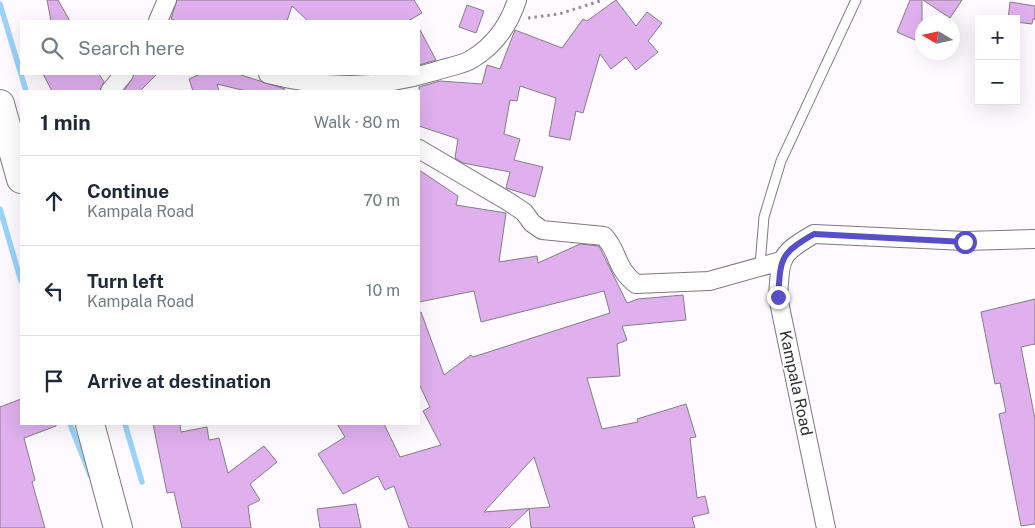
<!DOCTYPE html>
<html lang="en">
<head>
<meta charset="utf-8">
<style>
  :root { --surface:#fff; --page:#f6f6f7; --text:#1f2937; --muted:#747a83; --line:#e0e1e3 }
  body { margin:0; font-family:"Public Sans",sans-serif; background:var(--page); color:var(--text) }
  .controls { position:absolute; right:15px; top:15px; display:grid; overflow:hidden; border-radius:0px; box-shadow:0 5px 20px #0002 }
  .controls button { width:45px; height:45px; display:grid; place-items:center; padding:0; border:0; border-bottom:1px solid var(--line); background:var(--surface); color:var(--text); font:25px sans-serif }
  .compass { position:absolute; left:915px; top:15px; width:45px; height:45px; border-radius:50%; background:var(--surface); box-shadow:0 5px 20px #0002; rotate:279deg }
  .stop { position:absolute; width:15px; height:15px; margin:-11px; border:4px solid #564fc7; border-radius:50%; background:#fff }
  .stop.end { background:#564fc7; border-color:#fff; box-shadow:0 1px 5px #0008 }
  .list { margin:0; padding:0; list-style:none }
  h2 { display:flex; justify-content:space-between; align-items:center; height:65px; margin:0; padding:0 20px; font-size:21px }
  h2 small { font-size:16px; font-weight:400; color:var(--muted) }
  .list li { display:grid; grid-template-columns:32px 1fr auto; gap:15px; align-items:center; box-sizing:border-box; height:90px; padding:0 20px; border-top:1px solid var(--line) }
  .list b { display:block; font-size:19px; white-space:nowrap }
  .list p { margin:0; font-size:16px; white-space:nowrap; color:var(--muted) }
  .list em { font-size:16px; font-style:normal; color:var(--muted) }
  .icon { flex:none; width:28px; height:28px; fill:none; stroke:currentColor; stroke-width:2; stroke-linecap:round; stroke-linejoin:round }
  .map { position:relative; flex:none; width:1035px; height:528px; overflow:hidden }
  .search { position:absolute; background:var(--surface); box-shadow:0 5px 20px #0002; left:20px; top:20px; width:400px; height:55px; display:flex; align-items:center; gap:12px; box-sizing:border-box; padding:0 18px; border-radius:0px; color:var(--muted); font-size:19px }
  .panel { position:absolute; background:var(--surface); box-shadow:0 5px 20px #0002; left:20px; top:90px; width:400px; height:335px; border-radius:0px }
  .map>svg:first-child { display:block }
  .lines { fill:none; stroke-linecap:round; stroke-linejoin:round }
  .stream { stroke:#9ad4fb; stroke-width:5.5 }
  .building { fill:#dfafee; stroke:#837f84; fill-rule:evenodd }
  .lane-casing { stroke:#7d797f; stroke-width:11 }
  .street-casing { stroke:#7d797f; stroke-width:20 }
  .primary-casing { stroke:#7d797f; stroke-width:30 }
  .path { stroke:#939094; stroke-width:3; stroke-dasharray:2.5 4; stroke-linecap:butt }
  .lane { stroke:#fff; stroke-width:9 }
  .street { stroke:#fff; stroke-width:18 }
  .primary { stroke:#fff; stroke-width:28 }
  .route { stroke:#564fc7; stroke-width:6 }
  .labels { text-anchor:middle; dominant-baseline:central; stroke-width:4; stroke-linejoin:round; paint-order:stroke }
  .street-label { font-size:16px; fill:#323133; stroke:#fff }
</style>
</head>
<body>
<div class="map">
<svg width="1035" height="528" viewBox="0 0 1035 528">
  <rect width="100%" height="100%" fill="#fefaff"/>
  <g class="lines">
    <path class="stream" d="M0,4L26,91
      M0,209L21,281
      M70,424L90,475
      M125,424L142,482"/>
  </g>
  <path class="building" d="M47,0H58L70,21H51Z
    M177,0H414L422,13L408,21H308L292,6L287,21H176L171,19Z
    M616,0L636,26L647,12L662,23L648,41L658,52L636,70L626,57L611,69L600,54L583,113L576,111L570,140L549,136L556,98L520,86L517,101L510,100L504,134L520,139L514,160L543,167L535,197L506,188L510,172L463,163L455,158L458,139L419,126V87L440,81L482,84L487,65L500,69L515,30L562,48L583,19L587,21Z
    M910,0H922V43L897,32Z
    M923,0H962L950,18Z
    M1010,2L1035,6V19H1033L1032,24L1016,22V19H1008Z
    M467,5L484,11L476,33L459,27Z
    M419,28L436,60L419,65Z
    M43,74H99L104,82L100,91H52Z
    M134,74H157L140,91H124Z
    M200,74H238L285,89L284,91H246L217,84L219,91H193L189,79Z
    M419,170L458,196L456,205L506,213L499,262L537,256L538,263L580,244L599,246L627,303L638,299L683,295L686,320L622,326L627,340L617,344L620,376L587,378L602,429L638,422L637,419L686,404L696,437L690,438L697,498L705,496L709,513L692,517L695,528H531L529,509L509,528H409L394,486L385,490L378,476L343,494L318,454L345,437L337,424H384L400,457L441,445L423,411L430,407L419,384V312H421L444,375L471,355L473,357L610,313L604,291L481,322L474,291L419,302ZM534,457L550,507L484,512Z
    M1035,299V344L1021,347L1035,419V524L1021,526L999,414L1006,412L1000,383L995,384L981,312Z
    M21,399V424H56V426L24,438L35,480L32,482L45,528H0V407Z
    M153,424H180L181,432L207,427L209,440L219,438L228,473L264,446L277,462L250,484L260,500L248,506L251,528H182L174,492L167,493Z
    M356,504L361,528H320L317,509Z"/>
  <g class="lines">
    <defs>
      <path id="lane" d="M760,265L764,217L781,161L856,0"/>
      <path id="street" d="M158,21L167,0
        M268,74C328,89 376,89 436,71C447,67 463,65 472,59C495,45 509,25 517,0
        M110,91L124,74
        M419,149L509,202L524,212L532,223L542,230L604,236C619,252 615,268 636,284L709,281L781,261
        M826,528L778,297C781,257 778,255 814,234L965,241L1035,239"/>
      <path id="primary" d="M0,104L21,179
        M90,424L118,528"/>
    </defs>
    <use href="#lane" class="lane-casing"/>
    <use href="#street" class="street-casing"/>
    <use href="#primary" class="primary-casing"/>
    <path class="path" d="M528,18L559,14L603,0"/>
    <use href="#lane" class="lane"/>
    <use href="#street" class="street"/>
    <use href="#primary" class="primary"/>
  </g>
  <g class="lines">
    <path class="route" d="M778,297C781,258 779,254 814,234L965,242"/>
  </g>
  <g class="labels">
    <g class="street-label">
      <text transform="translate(796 383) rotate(78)">Kampala Road</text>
    </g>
  </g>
</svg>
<div class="controls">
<button>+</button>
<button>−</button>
</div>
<svg class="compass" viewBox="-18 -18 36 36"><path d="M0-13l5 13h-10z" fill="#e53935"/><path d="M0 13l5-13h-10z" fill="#747a83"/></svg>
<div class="stop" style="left:965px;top:242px"></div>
<div class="stop end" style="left:778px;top:297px"></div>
<div class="search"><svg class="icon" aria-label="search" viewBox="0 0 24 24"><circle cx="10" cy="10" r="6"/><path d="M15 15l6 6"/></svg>Search here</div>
<section class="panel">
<h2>1 min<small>Walk · 80 m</small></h2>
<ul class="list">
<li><svg class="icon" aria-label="ahead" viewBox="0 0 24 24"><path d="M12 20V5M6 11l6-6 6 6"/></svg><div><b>Continue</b><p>Kampala Road</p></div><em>70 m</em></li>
<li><svg class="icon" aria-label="left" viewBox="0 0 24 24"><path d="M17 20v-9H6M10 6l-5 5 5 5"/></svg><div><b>Turn left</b><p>Kampala Road</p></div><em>10 m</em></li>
<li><svg class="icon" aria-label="arrive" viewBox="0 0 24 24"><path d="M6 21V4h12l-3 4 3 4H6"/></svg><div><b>Arrive at destination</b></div></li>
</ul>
</section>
</div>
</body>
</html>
